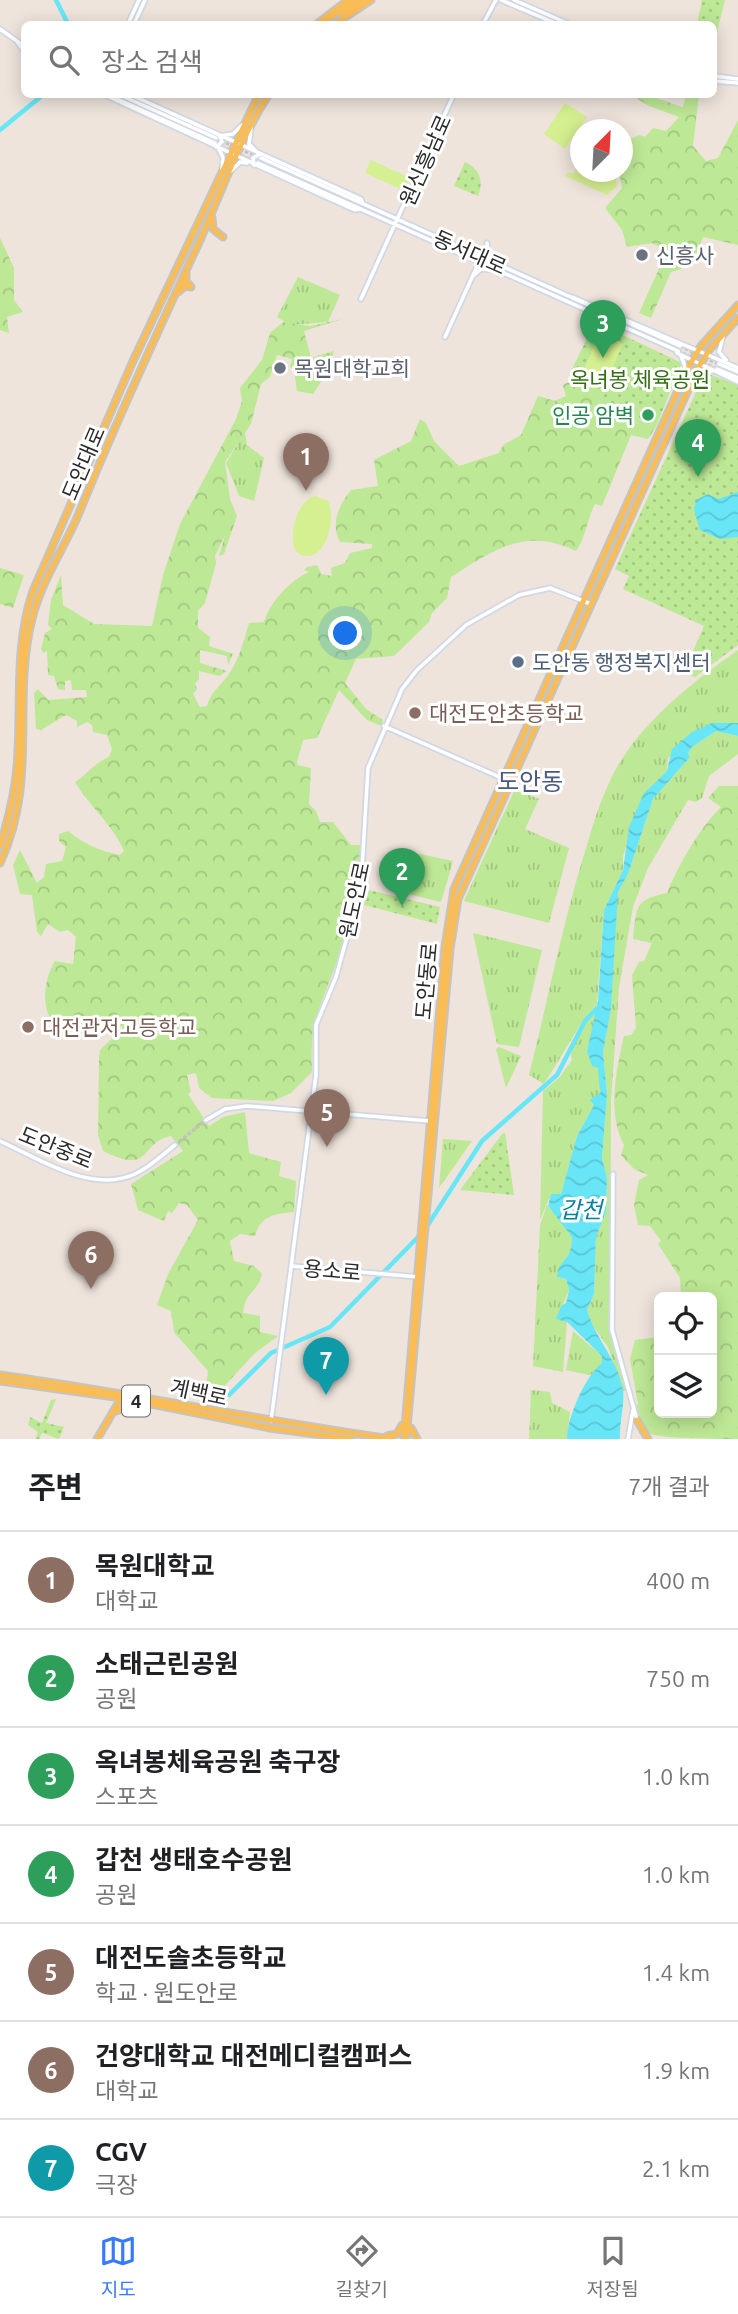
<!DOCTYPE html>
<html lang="ko">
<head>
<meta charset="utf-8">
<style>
  :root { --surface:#fff; --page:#f2f2f2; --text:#202124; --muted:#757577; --line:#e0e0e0; --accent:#387aff }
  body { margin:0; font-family:Ubuntu,"Noto Sans KR",sans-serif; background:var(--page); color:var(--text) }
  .controls { position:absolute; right:21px; bottom:21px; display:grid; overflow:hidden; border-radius:10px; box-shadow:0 4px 18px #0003 }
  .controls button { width:63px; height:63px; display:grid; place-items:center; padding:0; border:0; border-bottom:2px solid var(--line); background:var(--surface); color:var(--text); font:35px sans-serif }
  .compass { position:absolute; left:570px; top:119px; width:63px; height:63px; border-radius:50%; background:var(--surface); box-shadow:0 4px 18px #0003; rotate:24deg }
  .you { position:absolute; left:346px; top:634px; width:24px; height:24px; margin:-18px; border:5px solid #fff; border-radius:50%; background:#1a73e8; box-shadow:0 0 0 10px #1a73e833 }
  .badge { display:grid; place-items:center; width:46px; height:46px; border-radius:50%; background:var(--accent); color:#fff; font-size:23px; font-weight:700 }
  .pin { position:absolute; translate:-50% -58px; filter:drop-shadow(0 2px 4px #0008) }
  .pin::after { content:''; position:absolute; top:37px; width:24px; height:21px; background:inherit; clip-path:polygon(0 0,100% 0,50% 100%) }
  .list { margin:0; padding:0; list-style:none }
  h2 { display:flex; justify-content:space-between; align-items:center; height:91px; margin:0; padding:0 28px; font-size:30px }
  h2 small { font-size:23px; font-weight:400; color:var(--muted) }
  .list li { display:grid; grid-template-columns:46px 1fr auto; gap:21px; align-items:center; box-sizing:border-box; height:98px; padding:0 28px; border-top:2px solid var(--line) }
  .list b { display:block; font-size:26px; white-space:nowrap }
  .list p { margin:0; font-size:23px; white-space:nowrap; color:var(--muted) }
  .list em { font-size:23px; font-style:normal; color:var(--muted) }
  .icon { flex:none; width:38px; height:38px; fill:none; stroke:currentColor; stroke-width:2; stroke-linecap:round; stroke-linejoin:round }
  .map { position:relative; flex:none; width:738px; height:1439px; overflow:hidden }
  .search { position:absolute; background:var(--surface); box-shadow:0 4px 18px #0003; left:21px; right:21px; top:21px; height:77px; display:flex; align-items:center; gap:18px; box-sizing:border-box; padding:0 24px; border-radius:10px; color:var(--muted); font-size:26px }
  .sheet { height:777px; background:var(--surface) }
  nav { display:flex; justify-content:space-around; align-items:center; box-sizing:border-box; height:98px; border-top:2px solid var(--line); background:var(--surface); font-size:19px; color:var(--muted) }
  nav a { display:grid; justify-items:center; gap:4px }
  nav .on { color:var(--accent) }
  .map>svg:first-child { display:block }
  .grass { fill:url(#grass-tufts) }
  .forest { fill:url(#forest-crowns) }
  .park { fill:url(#park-dots) }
  .pitch { fill:#d5f090 }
  .water { fill:url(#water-waves) }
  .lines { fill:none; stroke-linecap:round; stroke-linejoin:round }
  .river { stroke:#68e6f7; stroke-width:4.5 }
  .minor-tunnel { stroke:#c7bfb9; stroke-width:3.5; stroke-dasharray:3.5 2; stroke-linecap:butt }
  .minor-casing { stroke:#d1d8e5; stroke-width:7 }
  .major-casing { stroke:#c4c4c4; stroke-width:9 }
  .minor { stroke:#fff; stroke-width:3.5 }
  .major { stroke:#fabc55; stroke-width:5 }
  .worship-dot { fill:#6b7280; stroke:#fff; stroke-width:2.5 }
  .leisure-dot { fill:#2e9e5b; stroke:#fff; stroke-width:2.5 }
  .service-dot { fill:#5c6f8a; stroke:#fff; stroke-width:2.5 }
  .education-dot { fill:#8d6e63; stroke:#fff; stroke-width:2.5 }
  .labels { text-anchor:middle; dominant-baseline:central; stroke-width:6; stroke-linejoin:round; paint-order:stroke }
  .shield { fill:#fff; stroke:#6b6b6b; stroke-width:2 }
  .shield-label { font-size:19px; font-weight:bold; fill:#2b2b2b }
  .street-label { font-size:21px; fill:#2b2b2b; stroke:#fff }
  .worship-label { font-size:21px; fill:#5b616d; stroke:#fff; text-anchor:start }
  .park-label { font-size:21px; fill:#346e15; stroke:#fff }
  .leisure-label { font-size:21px; fill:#27864d; stroke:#fff; text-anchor:end }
  .service-label { font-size:21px; fill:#4e5e75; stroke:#fff; text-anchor:start }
  .education-label { font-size:21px; fill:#785e54; stroke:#fff; text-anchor:start }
  .water-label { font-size:23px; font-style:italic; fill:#05809f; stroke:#fff }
  .quarter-label { font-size:24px; fill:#485a7f; stroke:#fff }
</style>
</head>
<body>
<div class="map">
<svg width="738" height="1439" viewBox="0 0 738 1439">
  <defs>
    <pattern id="grass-tufts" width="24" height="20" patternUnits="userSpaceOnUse" patternTransform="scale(1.75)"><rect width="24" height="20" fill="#bde895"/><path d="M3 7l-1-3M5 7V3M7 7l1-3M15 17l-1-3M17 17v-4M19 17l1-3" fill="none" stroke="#a3c781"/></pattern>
    <pattern id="forest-crowns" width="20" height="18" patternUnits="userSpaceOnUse" patternTransform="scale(1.75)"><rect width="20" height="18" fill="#bde895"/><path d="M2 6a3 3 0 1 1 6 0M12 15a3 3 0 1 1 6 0" fill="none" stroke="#a3c781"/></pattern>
    <pattern id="park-dots" width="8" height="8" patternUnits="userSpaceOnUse" patternTransform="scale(1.75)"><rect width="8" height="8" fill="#bde895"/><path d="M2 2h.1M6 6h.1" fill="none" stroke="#a3c781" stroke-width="1.8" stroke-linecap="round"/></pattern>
    <pattern id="water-waves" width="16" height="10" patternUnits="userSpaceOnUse" patternTransform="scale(1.75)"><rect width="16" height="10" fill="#68e6f7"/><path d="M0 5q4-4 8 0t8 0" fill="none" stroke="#5ac5d4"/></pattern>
  </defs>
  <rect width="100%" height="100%" fill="#eee4dc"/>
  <path class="grass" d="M298,277L340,295L328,322L290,325L277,317Z
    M245,432L247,445L264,458L254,501L239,496L226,463Z
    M738,650V723H712L668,758L667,771L644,793L623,856V870L604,910L597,1004L582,1022L544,1084L529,1075C548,999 563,922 586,848C596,814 607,779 628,750C657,710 698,678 738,650Z
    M716,731L738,736V754L709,776L702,798L696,802L688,800L648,868L633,907L619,987L611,1100L610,1330L626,1391H623L608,1347L591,1323L587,1310L594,1294L596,1237L606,1212L607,1178L602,1158L607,1094L603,1052L611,1009L616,907L618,892L628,874L653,799L690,757L688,753L692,747Z
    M515,789L539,799L525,829L569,848L549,923L464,901Z
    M416,853L453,861L441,902L408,894Z
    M473,933L542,950L519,1047L497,1044Z
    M597,1009L587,1051L603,1068L601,1092L577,1136L561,1194H551L540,1220L543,1091L559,1078L572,1060C566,1043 587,1022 597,1009Z
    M499,1047L521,1056L506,1088L496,1049Z
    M443,1139L472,1141L439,1188Z
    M547,1205L573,1237L570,1256L562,1263L557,1277L566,1279L569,1290L557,1319L567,1322L563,1372L533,1366L540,1225Z
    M573,1331L602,1356V1363L593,1376L566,1370Z
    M531,1390L550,1392L552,1403L570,1412L567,1439H529Z"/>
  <path class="forest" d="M631,95C653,95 663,101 683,107L686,95H699L693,146L706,161L718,158L738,120V245L703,237C697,254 690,269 671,272L651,318L639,313L667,251L652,243L627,247L622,230L605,208L622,188L619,172H622L623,142L640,135L645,137L653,128L666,131L679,117L649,106Z
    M0,238L14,268V300L23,312L7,317L9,333L0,330Z
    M343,319L304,331L311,358L334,351L327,372L313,394L297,391L294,369L290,367L292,359L277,355L270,377L261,384L251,424L225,462L230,499L237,516L224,554L219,556L225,535L215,556L216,563L205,603L198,611V628L210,637L209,646L233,654L228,665L227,656L200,650V663L227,671L219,676L199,671V679L195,684L197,689L193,694L200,707L207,706C210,693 221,685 229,674C239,659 244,641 249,623L264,622C271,600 290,581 309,572L304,570L307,567L317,565L321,574L332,576L331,568L345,563L350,553L372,548V544L340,542C330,523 339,505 351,490L378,486L374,460L411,441L420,419L426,423L434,441L459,466L499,453L503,445L521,435L538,396L555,401L566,396L563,385L581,375L607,387L601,403L656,427L648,439L631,435L602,506L595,504C587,519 586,537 576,551C525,527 495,549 451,577L447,598L432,613L429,622L394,656L356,659L345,683L366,709L383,720L381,726L367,720L339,690L317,738L303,740L297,762L298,765L311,768L309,804L316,811L320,822H333L351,845H361C359,888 348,936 331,977C316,1016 310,1030 312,1072L291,1093L273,1101L212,1098L199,1088L196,1073L187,1075L191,1092L188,1094L209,1126L223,1117L245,1112L249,1153L281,1162L279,1176L296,1181L294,1212C274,1214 261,1215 255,1236L240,1234L230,1241L234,1261L254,1266L262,1274C259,1291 245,1291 243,1313L260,1316V1332L278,1336L255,1353L215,1396L205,1395L208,1371L174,1332L171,1311L157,1305L168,1274L198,1220L187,1205L179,1203L172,1213L168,1211L164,1221L138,1210L131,1184L183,1151L171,1136C138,1143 153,1176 103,1151L98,1135L99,1058L100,1050L123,1028L116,1020L105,1019C101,1022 98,1028 93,1030C86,1035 79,1033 72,1032C38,1027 41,983 55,961L73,964L76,937L68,930L60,932L48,924L41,936L37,932L32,895L20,894L13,865L20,850L37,883L44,877L46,864L62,861L66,847L59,841V834L68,831C84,844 100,851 120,855L124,851C113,825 90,807 75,782C88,774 94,763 109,757L112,749L107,735L93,732L92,725L87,722L77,727V721L66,715L41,730L36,729L34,693L38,689L48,700L87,697L86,690H72L71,680L65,681V690L58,689L54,676L48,675L47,651L43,653L41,649L45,633L52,629L48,625L51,600L61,575L63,605L94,624L152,626L163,575L180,524L236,419L242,401L240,388L262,360L270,333L283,322L310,326Z
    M0,568L24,575L13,608L0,604Z
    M719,786H738V1439C716,1439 669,1439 651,1434C642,1429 638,1415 635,1406L638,1404L630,1359L635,1340L657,1337L655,1321L659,1317V1413H712V1297H681L680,1278L658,1244L661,1241L650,1226L638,1225L634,1205L639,1180L648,1175L634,1169L621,1155L624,1145C607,1113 616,1071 624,1036L631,1035L636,1028L632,975L639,962L644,961L652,943L633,939C637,908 633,900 667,893C679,864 699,829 721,807L708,798Z"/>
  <path class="park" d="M702,0H725L714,44V24H697Z
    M465,162C480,169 484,181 478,196L454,186Z
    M595,322L682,363L656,427L601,403L607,387L571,371Z
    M709,374L738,385V645L695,677L684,672L704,626L623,589L629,576L615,569L702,379Z
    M369,890L440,907L437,924L364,905Z
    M505,1133L514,1195L460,1190L502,1134Z
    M56,1399L46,1423L64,1427L59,1439L42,1433L39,1439H35L38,1432L28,1425L30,1417L42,1423L51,1400Z"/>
  <path class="pitch" d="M565,103L587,117L565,149L544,134Z
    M371,160L410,178L405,191L365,173Z
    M580,164V172H615L617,186L607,195L565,176L568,172L573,174Z
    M599,334L623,344L606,382L583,371Z
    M315,496L328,501C338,519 323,571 296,552C288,536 296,501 315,496Z"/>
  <path class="water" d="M738,492V537L720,539L700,530L694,510L696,500L708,494L718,499Z
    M712,723H738V736L716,731L692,747L688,753L690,757L653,799L628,874L618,892L611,1009L603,1052L607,1094L602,1158L607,1178L606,1212L596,1237L594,1294L587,1310C595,1338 618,1360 623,1390C625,1405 619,1423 620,1439H567C567,1418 585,1376 602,1363V1356L567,1322L556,1319L561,1306L566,1303L569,1290L566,1279L557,1277C559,1257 572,1263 572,1237L548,1206L551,1194H561L577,1136L594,1105L590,1100L601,1092L602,1069L592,1066L587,1051L598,1001L604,910L623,870L629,827L644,793L667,771L672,749L692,732Z"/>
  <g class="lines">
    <path class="river" d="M56,0L68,24
      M0,130L44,94
      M600,1063L602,1089
      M229,1395L271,1353L330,1327L424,1231L482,1141L557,1075L585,1021L600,1005"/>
    <path class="minor-tunnel" d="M216,138L233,146
      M216,144L258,163
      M240,149L259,157
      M680,346L719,364
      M678,351L717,369
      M175,1145L206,1120"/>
    <defs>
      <path id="minor" d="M501,0L557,24
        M514,0L569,24
        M128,24L139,0
        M134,24L145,0
        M483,24L496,0
        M0,29L24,46
        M18,43L24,51
        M714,76L738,79
        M714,81L738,83
        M103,94L326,197L355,210L359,209
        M106,94L215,143
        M118,94L216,138
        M129,94L361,199L363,204
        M251,128L249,144L257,152
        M216,147L222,142L220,136L233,134L242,125
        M219,150L223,157L222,169
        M261,158L680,346
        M258,163L678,351
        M254,165L253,158L260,154
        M231,171L240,162L247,163
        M487,243L488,252L498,263
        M474,275L481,269L493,270
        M572,297L738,368
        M361,299L454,94
        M445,337L479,262
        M723,337L719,352L726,360
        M677,353L738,382
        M681,356L687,371
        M719,364L738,372
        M717,369L738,378
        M694,383L704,371H712
        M384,726L504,779
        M206,1120L225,1109L247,1106L430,1121
        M0,1141C40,1159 91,1194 135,1174C150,1167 162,1155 175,1145
        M613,1174L612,1330L637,1420
        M291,1266L419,1277
        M271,1421L316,1075V1025L336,977L361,886L368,768L402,689L417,670L466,625L519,595L550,588L591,604
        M628,1439L633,1410"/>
      <path id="major" d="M343,14L364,0
        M317,24L348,0
        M321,24L356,0
        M335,24L371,0
        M212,218L213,229L223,237
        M178,292L185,286L191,287L186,281V273
        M0,846C10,815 17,784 18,751C21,697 15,644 33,591L133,361L259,94
        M0,863C39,779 11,703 32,619C41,581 64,549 79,513C117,420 159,329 201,238C222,190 240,138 269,94
        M0,1375C131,1393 261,1421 392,1439
        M0,1381L122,1398L270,1428L351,1439
        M116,1411L136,1403
        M637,1420L648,1439
        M411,1428L417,1439
        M387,1436L397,1434L402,1425
        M97,1439L123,1395
        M404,1439L445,947L454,889L689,366L701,346L738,305
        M406,1439L450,949L458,899L698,368L709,350L738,318"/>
    </defs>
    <use href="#minor" class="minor-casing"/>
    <use href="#major" class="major-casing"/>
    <use href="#minor" class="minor"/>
    <use href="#major" class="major"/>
  </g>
  <g class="worship-dot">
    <circle cx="642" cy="255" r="7"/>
    <circle cx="280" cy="368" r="7"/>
  </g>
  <circle class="leisure-dot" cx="648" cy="415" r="7"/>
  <circle class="service-dot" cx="518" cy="662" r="7"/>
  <g class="education-dot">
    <circle cx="415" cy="713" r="7"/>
    <circle cx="28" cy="1027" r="7"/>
  </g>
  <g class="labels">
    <rect class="shield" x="122" y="1385.5" width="28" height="31" rx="5"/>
    <g class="shield-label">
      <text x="136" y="1401">4</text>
    </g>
    <g class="street-label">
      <text transform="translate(425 160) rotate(-66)">원신흥남로</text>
      <text transform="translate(470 252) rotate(24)">동서대로</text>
      <text transform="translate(83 463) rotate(-67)">도안대로</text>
      <text transform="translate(354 900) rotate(-78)">원도안로</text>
      <text transform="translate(426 981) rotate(-85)">도안동로</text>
      <text transform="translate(56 1147) rotate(22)">도안중로</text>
      <text transform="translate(332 1270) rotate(5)">용소로</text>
      <text transform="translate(199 1392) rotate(12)">계백로</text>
    </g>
    <g class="worship-label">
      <text x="656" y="255">신흥사</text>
      <text x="294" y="368">목원대학교회</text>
    </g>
    <g class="park-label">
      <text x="640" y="379">옥녀봉 체육공원</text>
    </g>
    <g class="leisure-label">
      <text x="634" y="415">인공 암벽</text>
    </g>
    <g class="service-label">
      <text x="532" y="662">도안동 행정복지센터</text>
    </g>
    <g class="education-label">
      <text x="429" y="713">대전도안초등학교</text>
      <text x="42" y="1027">대전관저고등학교</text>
    </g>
    <g class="water-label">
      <text x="581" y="1209">갑천</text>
    </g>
    <g class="quarter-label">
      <text x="530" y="781">도안동</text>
    </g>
  </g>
</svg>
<div class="controls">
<button><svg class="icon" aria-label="locate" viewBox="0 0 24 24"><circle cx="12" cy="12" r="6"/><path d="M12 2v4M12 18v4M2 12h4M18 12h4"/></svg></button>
<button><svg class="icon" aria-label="layers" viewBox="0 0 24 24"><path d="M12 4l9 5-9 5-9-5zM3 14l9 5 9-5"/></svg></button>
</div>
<svg class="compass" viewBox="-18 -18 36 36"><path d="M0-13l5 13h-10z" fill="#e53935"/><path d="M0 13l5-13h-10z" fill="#757577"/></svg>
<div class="you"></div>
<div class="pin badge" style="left:306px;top:491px;background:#8d6e63">1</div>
<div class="pin badge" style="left:402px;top:906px;background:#2e9e5b">2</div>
<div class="pin badge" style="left:603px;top:358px;background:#2e9e5b">3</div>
<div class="pin badge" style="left:698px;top:477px;background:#2e9e5b">4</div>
<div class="pin badge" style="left:327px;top:1147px;background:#8d6e63">5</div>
<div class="pin badge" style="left:91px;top:1289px;background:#8d6e63">6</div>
<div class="pin badge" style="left:326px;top:1395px;background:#0f9aa8">7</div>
<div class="search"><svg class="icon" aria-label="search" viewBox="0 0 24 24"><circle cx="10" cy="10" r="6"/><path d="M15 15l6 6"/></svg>장소 검색</div>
</div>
<section class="sheet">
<h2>주변<small>7개 결과</small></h2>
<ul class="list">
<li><span class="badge" style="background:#8d6e63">1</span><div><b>목원대학교</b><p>대학교</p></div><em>400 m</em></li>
<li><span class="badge" style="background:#2e9e5b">2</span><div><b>소태근린공원</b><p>공원</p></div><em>750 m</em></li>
<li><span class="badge" style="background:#2e9e5b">3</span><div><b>옥녀봉체육공원 축구장</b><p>스포츠</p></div><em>1.0 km</em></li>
<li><span class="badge" style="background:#2e9e5b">4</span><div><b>갑천 생태호수공원</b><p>공원</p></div><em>1.0 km</em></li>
<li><span class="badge" style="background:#8d6e63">5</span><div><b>대전도솔초등학교</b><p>학교 · 원도안로</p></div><em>1.4 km</em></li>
<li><span class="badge" style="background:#8d6e63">6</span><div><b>건양대학교 대전메디컬캠퍼스</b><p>대학교</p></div><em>1.9 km</em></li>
<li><span class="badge" style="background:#0f9aa8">7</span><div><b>CGV</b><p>극장</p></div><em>2.1 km</em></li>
</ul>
</section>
<nav>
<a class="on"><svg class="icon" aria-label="map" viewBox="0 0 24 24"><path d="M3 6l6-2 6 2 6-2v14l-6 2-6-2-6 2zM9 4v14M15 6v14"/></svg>지도</a>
<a><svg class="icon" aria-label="directions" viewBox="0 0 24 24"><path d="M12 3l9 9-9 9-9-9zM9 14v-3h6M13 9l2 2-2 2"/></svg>길찾기</a>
<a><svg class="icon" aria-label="saved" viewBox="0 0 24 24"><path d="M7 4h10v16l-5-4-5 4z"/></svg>저장됨</a>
</nav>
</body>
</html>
